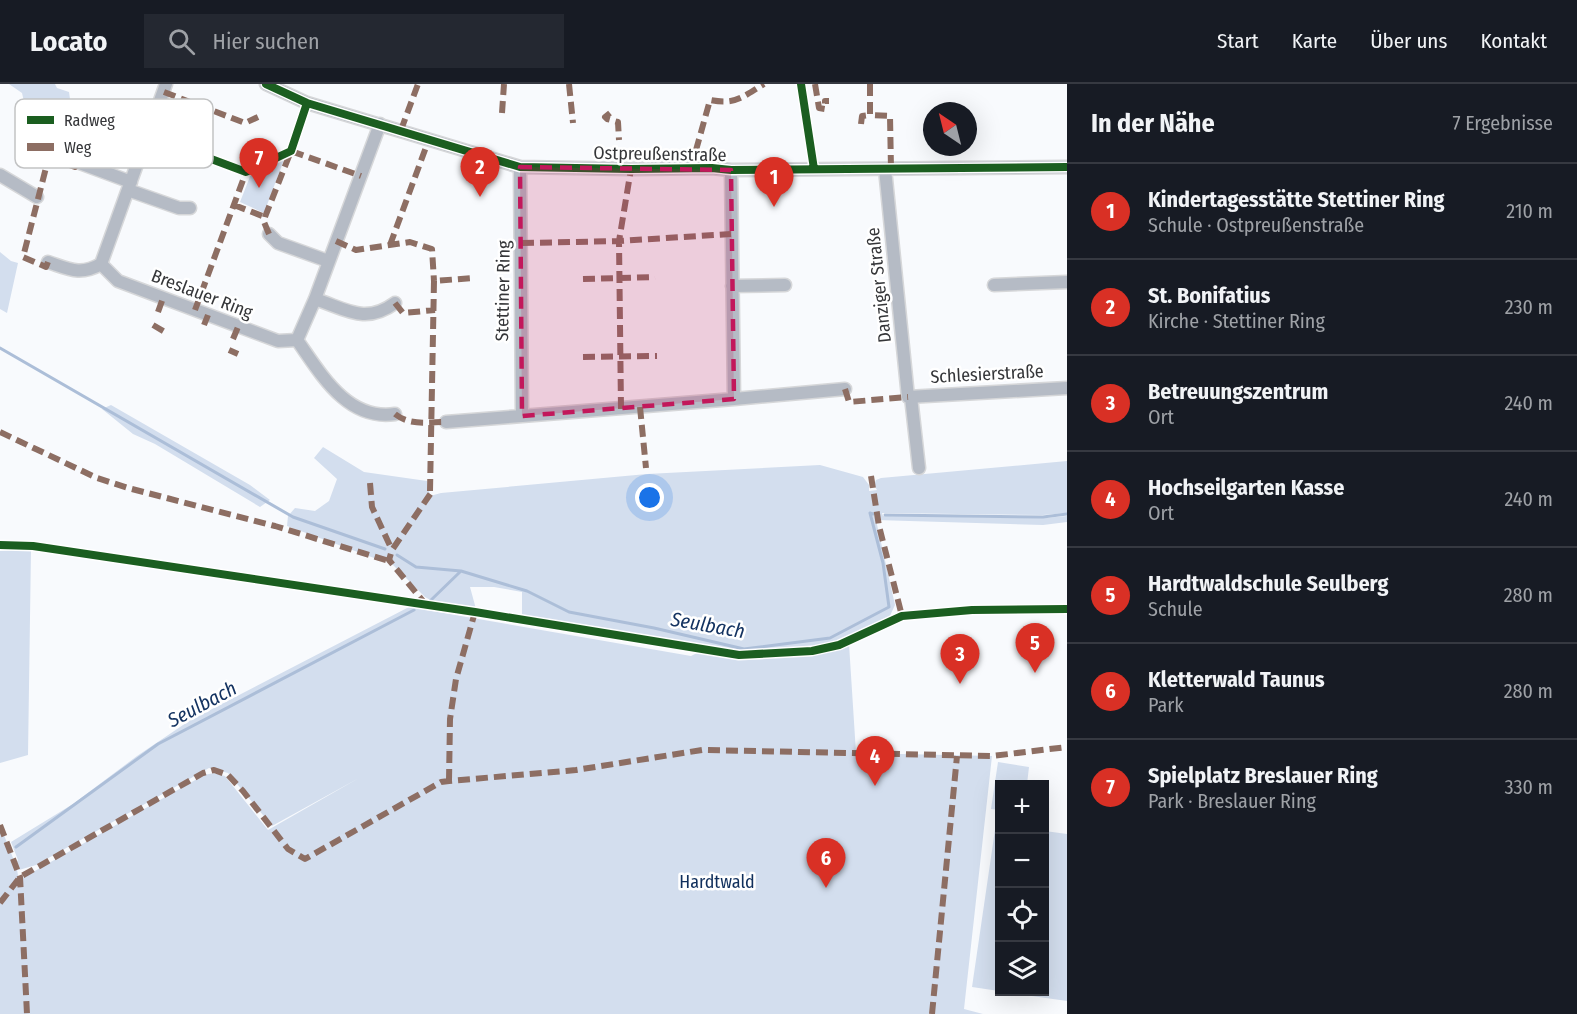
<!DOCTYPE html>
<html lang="de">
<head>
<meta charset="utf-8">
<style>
  :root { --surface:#171b24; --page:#242831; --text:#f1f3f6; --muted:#9ea1a6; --line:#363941; --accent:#d93025 }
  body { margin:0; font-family:"Fira Sans Condensed",sans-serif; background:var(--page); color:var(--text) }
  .controls { position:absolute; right:18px; bottom:18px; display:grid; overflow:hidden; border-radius:0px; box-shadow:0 6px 24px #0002 }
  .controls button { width:54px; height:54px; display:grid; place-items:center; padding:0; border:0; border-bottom:2px solid var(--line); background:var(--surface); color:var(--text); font:30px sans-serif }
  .compass { position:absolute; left:923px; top:18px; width:54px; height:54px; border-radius:50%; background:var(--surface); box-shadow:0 6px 24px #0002; rotate:325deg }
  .you { position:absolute; left:650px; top:414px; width:21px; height:21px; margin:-15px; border:4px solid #fff; border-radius:50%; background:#1a73e8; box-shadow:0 0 0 9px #1a73e833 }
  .badge { display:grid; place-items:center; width:39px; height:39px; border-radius:50%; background:var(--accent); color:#fff; font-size:20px; font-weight:700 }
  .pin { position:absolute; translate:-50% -50px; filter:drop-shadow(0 2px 3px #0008) }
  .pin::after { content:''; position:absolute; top:32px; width:21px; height:18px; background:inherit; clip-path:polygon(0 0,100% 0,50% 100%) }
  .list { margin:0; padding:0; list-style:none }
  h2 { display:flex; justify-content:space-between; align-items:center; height:78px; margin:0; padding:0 24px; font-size:26px }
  h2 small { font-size:20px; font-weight:400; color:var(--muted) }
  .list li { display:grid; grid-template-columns:39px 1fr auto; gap:18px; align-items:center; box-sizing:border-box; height:96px; padding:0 24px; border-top:2px solid var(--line) }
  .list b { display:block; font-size:22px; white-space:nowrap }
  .list p { margin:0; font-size:20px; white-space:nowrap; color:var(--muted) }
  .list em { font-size:20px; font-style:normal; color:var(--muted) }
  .icon { flex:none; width:33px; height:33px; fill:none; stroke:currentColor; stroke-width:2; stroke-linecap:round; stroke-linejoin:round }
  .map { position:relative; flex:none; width:1067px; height:930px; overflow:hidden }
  header { display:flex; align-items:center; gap:36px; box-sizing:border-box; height:84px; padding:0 30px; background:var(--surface); border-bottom:2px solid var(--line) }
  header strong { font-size:28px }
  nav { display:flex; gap:33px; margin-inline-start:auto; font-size:21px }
  .search { width:420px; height:54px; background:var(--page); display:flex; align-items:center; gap:15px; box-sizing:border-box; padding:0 21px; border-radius:0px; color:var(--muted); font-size:22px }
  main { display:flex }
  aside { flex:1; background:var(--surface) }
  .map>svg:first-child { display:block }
  .green { fill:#d3deee; fill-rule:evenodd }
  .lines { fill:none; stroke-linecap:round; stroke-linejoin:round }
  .stream { stroke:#acbed8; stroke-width:3 }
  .minor-casing { stroke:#d6d7d9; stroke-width:15 }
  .minor { stroke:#b5bbc5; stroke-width:12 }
  .quiet { stroke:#8d6e63; stroke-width:6; stroke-dasharray:12 6; stroke-linecap:butt }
  .cycleway-casing { stroke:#fff; stroke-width:11 }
  .cycleway { stroke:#1b5e20; stroke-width:8 }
  .marked { fill:#c2185b; fill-opacity:0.2; stroke:#c2185b; stroke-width:4.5; stroke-dasharray:12 8; stroke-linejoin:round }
  .labels { text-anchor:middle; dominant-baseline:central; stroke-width:5; stroke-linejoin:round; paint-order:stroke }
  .street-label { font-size:18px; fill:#353639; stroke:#fff }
  .park-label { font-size:18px; fill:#102f5c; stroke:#fff }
  .water-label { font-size:20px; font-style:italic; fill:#143361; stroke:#fff }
  .key { fill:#fff; stroke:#c2c3c4; stroke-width:1.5 }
  .key-label { font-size:16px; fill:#353639 }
</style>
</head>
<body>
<header>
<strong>Locato</strong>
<div class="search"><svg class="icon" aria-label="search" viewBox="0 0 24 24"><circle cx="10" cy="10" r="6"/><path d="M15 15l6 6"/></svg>Hier suchen</div>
<nav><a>Start</a><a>Karte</a><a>Über uns</a><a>Kontakt</a></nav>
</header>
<main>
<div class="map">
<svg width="1067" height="930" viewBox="0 0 1067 930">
  <rect width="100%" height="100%" fill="#f8fafd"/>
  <path class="green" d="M9,0H55L57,4L69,8L70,15L78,17L83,26L82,35L65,29L60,37L52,41L43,37L26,26L22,9Z
    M285,73L264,129L240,118L251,90Z
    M0,168L11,177L18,179L7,229L0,225Z
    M111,321L250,401L270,416L260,423L155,360L133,350L102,325Z
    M323,363L364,388L427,397L430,412L441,409L647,390L820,381L863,393L869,401V407L877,406L874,401L876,396L881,394L1067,377V429L1043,431L882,429L883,432L1045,434L1067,432V438L1043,441L876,436L895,521L888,536L844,556L795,568L731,570L522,532V508L494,503H470L476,525L434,518L425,513L386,474L385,478L287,442L288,432L295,424L315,427L329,417L337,395L314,374Z
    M31,465L28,671L0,679V467Z
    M409,523L691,572L699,568L737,574L825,568L849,560L856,669L992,672L964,925L983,930H0V741L15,779L18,776L11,758L73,720L137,672L189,637ZM209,684L228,689L272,742L359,694L268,746L225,692L214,689L204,691L19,796L16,781L19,786L36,781Z
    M998,678L1029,683L1027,700H999V726L991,725Z
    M996,739L999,740V907L972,903Z
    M1045,747L1067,750V917L1003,908H1044Z"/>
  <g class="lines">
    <path class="stream" d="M0,264L293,433L385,465
      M885,431L1043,433L1067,430
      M397,471L416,483L461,487L527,507L569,528L654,544L744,565L830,554L889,523L883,479L870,429L873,430
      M430,517L461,487
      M16,763L158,660L414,526"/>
    <defs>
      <path id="minor" d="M166,0L101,180L118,197L278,257L297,256L315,215L380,40
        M266,0L307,19L520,83L631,85L712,84L731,86L1067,83
        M77,78L131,98
        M520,83L522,332L734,315L731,86
        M885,85L908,313L1067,304
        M0,91L37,113
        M128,106L179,124H190
        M269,150L278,159L328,177
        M48,178C69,185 80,192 101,180
        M994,201L1067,198
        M732,202L785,201
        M315,215C346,225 365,241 395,219
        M297,256C321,290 347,337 395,330
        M911,313L919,384
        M734,315L845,305
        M446,338L522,332"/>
    </defs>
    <use href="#minor" class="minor-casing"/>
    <use href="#minor" class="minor"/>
    <path class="quiet" d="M569,0L573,39
      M815,0L819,24L825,25V17H829
      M870,0V31L890,32L891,85
      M164,8L245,39L258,33
      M502,29L504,0
      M610,29L605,33L607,35L618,38L619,56
      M861,40L862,32L870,31
      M401,46L418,0
      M47,73L75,83L77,78
      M691,84L710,16C736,21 742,13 764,0
      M234,121L265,133
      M269,150L264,138L265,133L291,67L361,92
      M336,157L356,166L410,158L432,165L434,197
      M522,159L619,157L731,150
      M390,161L429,55
      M48,178L46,183L23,173C37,119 51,65 64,11
      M583,195L655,193
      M395,219L403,229L435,226
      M195,226L246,88
      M158,228L163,214
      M153,241L165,248
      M204,241L208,231
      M233,255L238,243
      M229,266L238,270
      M583,273L657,272
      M845,305L849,318L908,313
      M640,323L646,384
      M621,325L619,157L631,85
      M395,330C410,342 428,338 446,338
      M0,348L97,394L128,404L275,442L392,478
      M871,392L879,442L902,532
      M370,399L372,423L392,466
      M430,407L434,197L473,194
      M427,522L389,476L392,466L433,406
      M449,697L450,635L456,595L475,528
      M0,741L20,793L27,930
      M0,819L20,793L203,689L214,686L228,691L243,707L288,765L305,775L441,698L449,697L576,686L702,666L992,672L1067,663
      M932,930L957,672"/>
    <defs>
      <path id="cycleway" d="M266,0L307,19L520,83L631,85L712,84L731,86L1067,83
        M801,0L814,85
        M147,51L246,88L291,67L307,19
        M0,461L33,462L475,528L739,571L812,567L839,561L902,532L972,526L1067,525"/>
    </defs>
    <use href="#cycleway" class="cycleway-casing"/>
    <use href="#cycleway" class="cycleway"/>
  </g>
  <path class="marked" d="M520,83L731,86L734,315L522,332Z"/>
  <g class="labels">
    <g class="street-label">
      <text transform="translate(660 70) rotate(1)">Ostpreußenstraße</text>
      <text transform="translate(879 201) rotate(-96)">Danziger Straße</text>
      <text transform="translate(503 207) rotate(-89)">Stettiner Ring</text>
      <text transform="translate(202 210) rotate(21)">Breslauer Ring</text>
      <text transform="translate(987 290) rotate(-3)">Schlesierstraße</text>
    </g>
    <g class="park-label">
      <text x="717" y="798">Hardtwald</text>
    </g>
    <g class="water-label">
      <text transform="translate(708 541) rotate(10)">Seulbach</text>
      <text transform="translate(202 620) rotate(-28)">Seulbach</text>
    </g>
  </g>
  <rect x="15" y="15" width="198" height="69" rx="9" class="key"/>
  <rect x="27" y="32" width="27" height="8" fill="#1b5e20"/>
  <rect x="27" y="59" width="27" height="8" fill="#8d6e63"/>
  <g class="key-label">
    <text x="64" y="42">Radweg</text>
    <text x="64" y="69">Weg</text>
  </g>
</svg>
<div class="controls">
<button>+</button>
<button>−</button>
<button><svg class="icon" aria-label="locate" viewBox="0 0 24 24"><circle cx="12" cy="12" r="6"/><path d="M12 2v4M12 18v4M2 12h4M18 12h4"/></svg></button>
<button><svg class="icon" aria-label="layers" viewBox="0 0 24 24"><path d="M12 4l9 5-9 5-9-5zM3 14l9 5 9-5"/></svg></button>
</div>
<svg class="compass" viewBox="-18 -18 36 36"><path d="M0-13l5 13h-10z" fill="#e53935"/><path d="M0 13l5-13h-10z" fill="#9ea1a6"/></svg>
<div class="you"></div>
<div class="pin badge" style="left:774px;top:123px">1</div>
<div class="pin badge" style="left:480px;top:113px">2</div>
<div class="pin badge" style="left:960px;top:600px">3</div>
<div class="pin badge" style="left:875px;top:702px">4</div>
<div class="pin badge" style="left:1035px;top:589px">5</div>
<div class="pin badge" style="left:826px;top:804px">6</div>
<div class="pin badge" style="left:259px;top:104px">7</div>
</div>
<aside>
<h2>In der Nähe<small>7 Ergebnisse</small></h2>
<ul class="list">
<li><span class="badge">1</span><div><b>Kindertagesstätte Stettiner Ring</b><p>Schule · Ostpreußenstraße</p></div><em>210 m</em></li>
<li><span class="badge">2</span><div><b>St. Bonifatius</b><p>Kirche · Stettiner Ring</p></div><em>230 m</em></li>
<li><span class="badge">3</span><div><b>Betreuungszentrum</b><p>Ort</p></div><em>240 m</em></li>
<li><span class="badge">4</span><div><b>Hochseilgarten Kasse</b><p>Ort</p></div><em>240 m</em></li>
<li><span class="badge">5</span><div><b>Hardtwaldschule Seulberg</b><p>Schule</p></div><em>280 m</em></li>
<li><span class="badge">6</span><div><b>Kletterwald Taunus</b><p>Park</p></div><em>280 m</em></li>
<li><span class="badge">7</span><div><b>Spielplatz Breslauer Ring</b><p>Park · Breslauer Ring</p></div><em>330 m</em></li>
</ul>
</aside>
</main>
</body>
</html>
